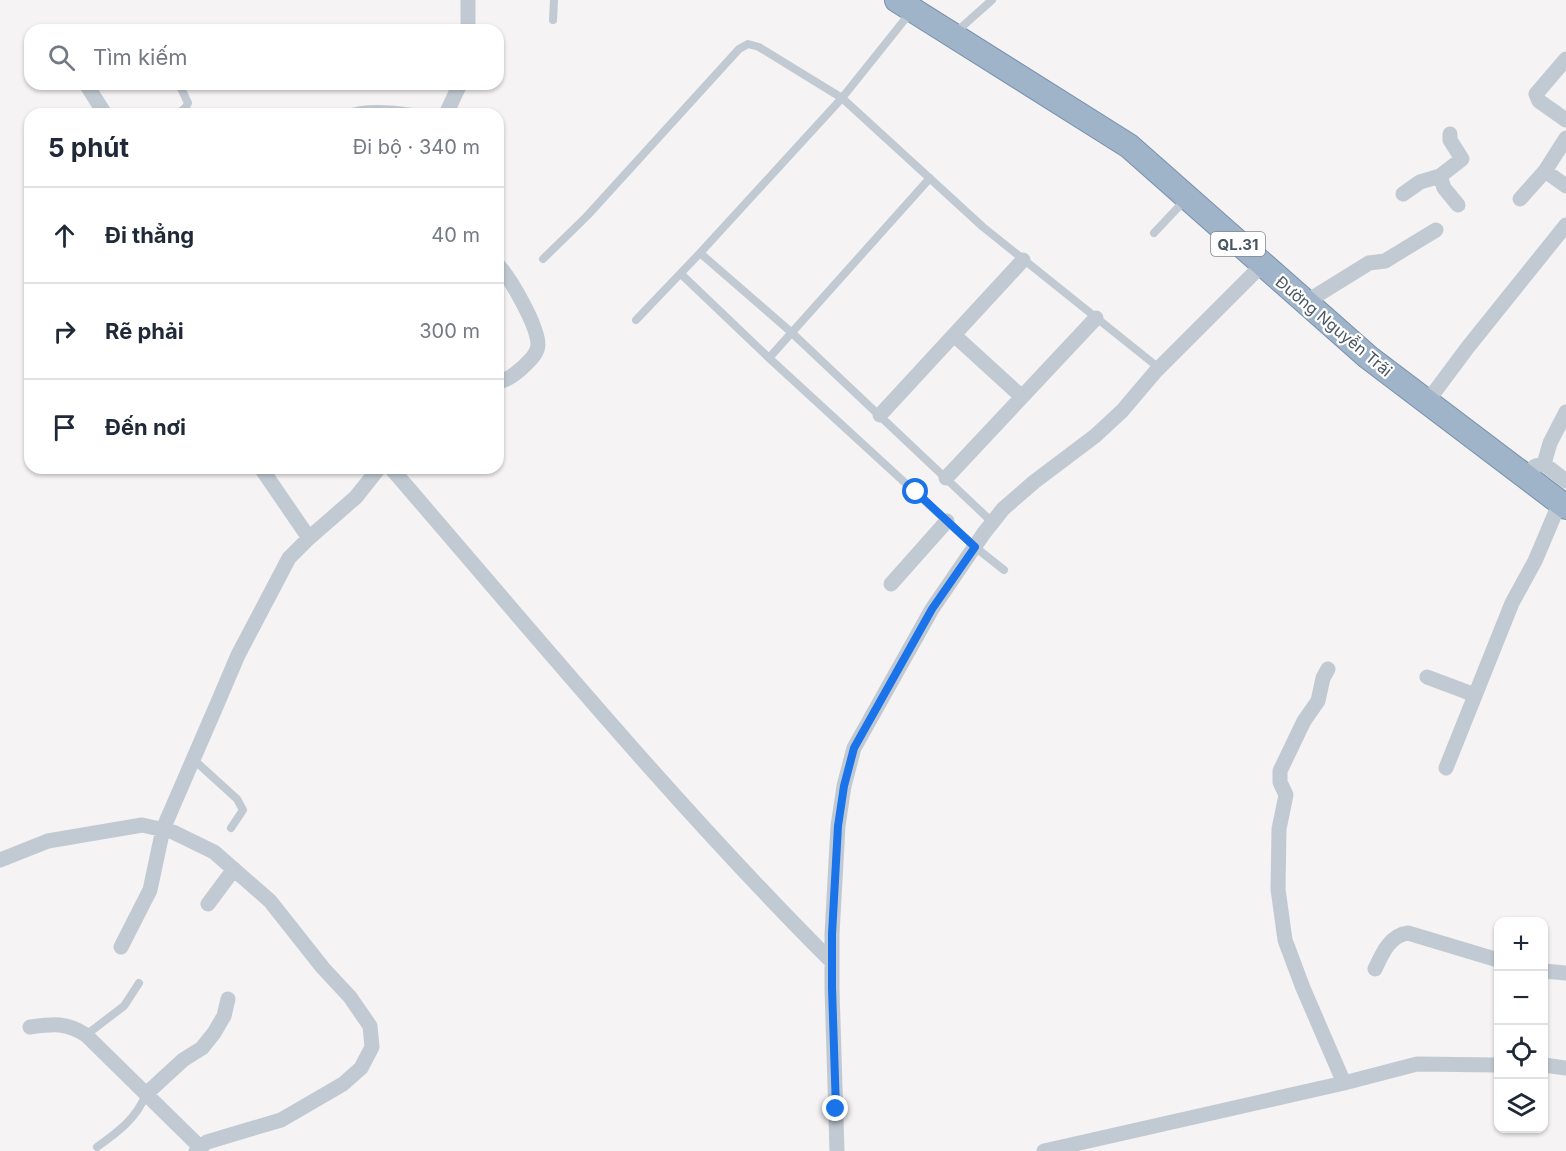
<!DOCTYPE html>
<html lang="vi">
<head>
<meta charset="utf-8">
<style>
  :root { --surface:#fff; --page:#f2f2f3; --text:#1f2937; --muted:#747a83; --line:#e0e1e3 }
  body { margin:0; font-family:Inter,sans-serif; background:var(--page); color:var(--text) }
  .controls { position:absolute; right:18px; bottom:18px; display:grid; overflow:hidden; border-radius:12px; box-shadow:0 2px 4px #0004 }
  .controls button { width:54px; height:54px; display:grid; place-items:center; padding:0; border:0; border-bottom:2px solid var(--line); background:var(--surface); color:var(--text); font:30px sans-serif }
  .stop { position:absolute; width:18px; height:18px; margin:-14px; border:4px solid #1a73e8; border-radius:50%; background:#fff }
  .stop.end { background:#1a73e8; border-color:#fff; box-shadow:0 2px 6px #0008 }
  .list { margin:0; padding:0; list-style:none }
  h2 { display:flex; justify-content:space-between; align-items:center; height:78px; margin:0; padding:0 24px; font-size:26px }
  h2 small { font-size:20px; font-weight:400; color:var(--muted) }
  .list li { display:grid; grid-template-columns:39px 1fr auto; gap:18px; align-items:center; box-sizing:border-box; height:96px; padding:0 24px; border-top:2px solid var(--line) }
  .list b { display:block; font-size:22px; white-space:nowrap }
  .list em { font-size:20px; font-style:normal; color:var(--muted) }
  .icon { flex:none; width:33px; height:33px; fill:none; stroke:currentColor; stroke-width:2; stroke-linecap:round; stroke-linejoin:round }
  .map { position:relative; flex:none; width:1566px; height:1151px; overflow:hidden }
  .search { position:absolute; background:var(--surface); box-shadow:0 2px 4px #0004; left:24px; top:24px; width:480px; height:66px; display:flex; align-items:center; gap:15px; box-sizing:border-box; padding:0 21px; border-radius:18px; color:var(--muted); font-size:22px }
  .panel { position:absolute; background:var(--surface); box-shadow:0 2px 4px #0004; left:24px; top:108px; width:480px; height:366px; border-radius:18px }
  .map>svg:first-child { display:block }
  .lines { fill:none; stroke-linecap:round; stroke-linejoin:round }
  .trunk-casing { stroke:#7690ad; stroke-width:26 }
  .service { stroke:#c1cad2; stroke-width:8 }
  .minor { stroke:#c1cad2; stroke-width:15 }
  .trunk { stroke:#9fb4c9; stroke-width:24 }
  .route { stroke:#1a73e8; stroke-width:8 }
  .labels { text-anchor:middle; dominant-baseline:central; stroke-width:4.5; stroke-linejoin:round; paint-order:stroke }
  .shield { fill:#fff; stroke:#808990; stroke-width:1.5 }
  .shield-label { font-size:15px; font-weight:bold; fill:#4a5661 }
  .street-label { font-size:16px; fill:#4a5661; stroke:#fff }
</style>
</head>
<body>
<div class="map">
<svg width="1566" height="1151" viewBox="0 0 1566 1151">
  <rect width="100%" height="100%" fill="#f5f3f3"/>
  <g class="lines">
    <defs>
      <path id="trunk" d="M897,0L1129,146L1368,357L1566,507"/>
    </defs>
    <use href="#trunk" class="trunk-casing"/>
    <path class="service" d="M553,20L554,0
      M955,33L992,0
      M178,114L186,107L188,103L179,84
      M347,114C366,105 404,110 425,114
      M1154,233L1186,199
      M700,253L791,332L992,522
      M543,259L587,216L739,49L748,44L759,47L842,98L983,227L1159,368
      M681,274L769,358L975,547L1004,570
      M636,320L700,253L842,98L910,13
      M769,358L930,178
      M193,759L237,799L243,810L231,828
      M86,1035L124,1006L139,983
      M97,1147C118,1132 137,1118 146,1094"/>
    <path class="minor" d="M468,30V0
      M1566,59L1536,94L1539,101L1566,120
      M86,84L105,114
      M446,114L460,84
      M1450,134V140L1462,159L1440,176L1444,188L1458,205
      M1545,171L1566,186
      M1403,194L1420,182L1440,176
      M1520,199L1545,171L1566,138
      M498,265C511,279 538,326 538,345C537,355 529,361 522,368C515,374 508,380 498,382
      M1306,302L1369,263L1385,261L1436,230
      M954,335L1022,397
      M1427,402L1468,347L1566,225
      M880,415L1023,260
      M1544,464L1550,443L1566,412
      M1535,466L1544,464L1566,481
      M261,468L309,538
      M391,468C535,635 676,806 832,962
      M946,478L1096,318
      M891,584L947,521
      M1328,669L1323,678L1318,701L1304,721L1280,771V782L1286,795L1279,829L1278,889L1285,940L1303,988L1344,1083
      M1427,677L1475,695
      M1446,768L1512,603L1535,561L1560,502
      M0,860L48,841L142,825L173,832L214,852L270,901L323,968L350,997L370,1026L372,1047L361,1068L343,1084L281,1120L207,1142L196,1151
      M208,904L234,869
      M121,947L150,890L163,829L218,702L238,655L289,558L309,538L356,497L379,468
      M1375,969C1382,954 1390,935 1408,933L1498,960
      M1544,971L1566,973
      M30,1027C53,1024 66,1022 86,1035L200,1147
      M1544,1065L1566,1068
      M146,1094L183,1060L202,1048L214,1033L224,1016L228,999
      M837,1151L832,989V934L838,826L844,786L854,748L932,609L984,533L1003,509L1034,482L1095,436L1122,411L1156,371L1262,265
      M1044,1151L1344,1083L1417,1064L1498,1065"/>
    <use href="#trunk" class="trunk"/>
  </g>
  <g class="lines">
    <path class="route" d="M836,1109L832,988V934L838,826L844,786L854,748L932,609L975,547L916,492"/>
  </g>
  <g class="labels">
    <rect class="shield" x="1211" y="232" width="54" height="24" rx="4.5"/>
    <g class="shield-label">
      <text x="1238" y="244">QL.31</text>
    </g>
    <g class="street-label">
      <text transform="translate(1334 326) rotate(40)">Đường Nguyễn Trãi</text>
    </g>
  </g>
</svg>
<div class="controls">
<button>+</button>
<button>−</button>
<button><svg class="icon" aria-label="locate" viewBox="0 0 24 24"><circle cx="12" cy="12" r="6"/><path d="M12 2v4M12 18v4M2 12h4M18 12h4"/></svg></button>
<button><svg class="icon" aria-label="layers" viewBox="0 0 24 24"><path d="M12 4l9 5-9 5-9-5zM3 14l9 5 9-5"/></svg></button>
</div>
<div class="stop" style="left:916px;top:492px"></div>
<div class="stop end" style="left:836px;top:1109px"></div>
<div class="search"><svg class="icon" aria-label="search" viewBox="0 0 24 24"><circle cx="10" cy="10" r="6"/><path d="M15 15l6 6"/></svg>Tìm kiếm</div>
<section class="panel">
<h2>5 phút<small>Đi bộ · 340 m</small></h2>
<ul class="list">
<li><svg class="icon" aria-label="ahead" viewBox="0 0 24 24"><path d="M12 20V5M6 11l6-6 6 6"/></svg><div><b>Đi thẳng</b></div><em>40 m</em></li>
<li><svg class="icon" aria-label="right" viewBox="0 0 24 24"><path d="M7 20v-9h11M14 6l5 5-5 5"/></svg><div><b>Rẽ phải</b></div><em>300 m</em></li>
<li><svg class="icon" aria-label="arrive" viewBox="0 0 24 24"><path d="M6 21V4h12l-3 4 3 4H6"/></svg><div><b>Đến nơi</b></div></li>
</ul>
</section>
</div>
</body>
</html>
